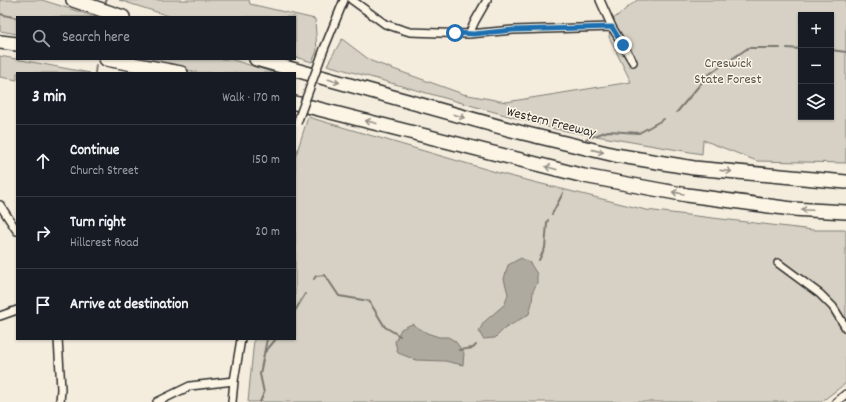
<!DOCTYPE html>
<html lang="en">
<head>
<meta charset="utf-8">
<style>
  :root { --surface:#171b24; --page:#242831; --text:#f1f3f6; --muted:#9ea1a6; --line:#363941 }
  body { margin:0; font-family:Dekko,sans-serif; background:var(--page); color:var(--text) }
  .controls { position:absolute; right:12px; top:12px; display:grid; overflow:hidden; border-radius:0px; box-shadow:0 1px 3px #0004 }
  .controls button { width:36px; height:36px; display:grid; place-items:center; padding:0; border:0; border-bottom:1px solid var(--line); background:var(--surface); color:var(--text); font:20px sans-serif }
  .stop { position:absolute; width:12px; height:12px; margin:-9px; border:3px solid #1f6fb2; border-radius:50%; background:#fff }
  .stop.end { background:#1f6fb2; border-color:#fff; box-shadow:0 1px 4px #0008 }
  .list { margin:0; padding:0; list-style:none }
  h2 { display:flex; justify-content:space-between; align-items:center; height:52px; margin:0; padding:0 16px; font-size:17px }
  h2 small { font-size:13px; font-weight:400; color:var(--muted) }
  .list li { display:grid; grid-template-columns:26px 1fr auto; gap:12px; align-items:center; box-sizing:border-box; height:72px; padding:0 16px; border-top:1px solid var(--line) }
  .list b { display:block; font-size:15px; white-space:nowrap }
  .list p { margin:0; font-size:13px; white-space:nowrap; color:var(--muted) }
  .list em { font-size:13px; font-style:normal; color:var(--muted) }
  .icon { flex:none; width:22px; height:22px; fill:none; stroke:currentColor; stroke-width:2; stroke-linecap:round; stroke-linejoin:round }
  .map { position:relative; flex:none; width:846px; height:402px; overflow:hidden }
  .search { position:absolute; background:var(--surface); box-shadow:0 1px 3px #0004; left:16px; top:16px; width:280px; height:44px; display:flex; align-items:center; gap:10px; box-sizing:border-box; padding:0 14px; border-radius:0px; color:var(--muted); font-size:15px }
  .panel { position:absolute; background:var(--surface); box-shadow:0 1px 3px #0004; left:16px; top:72px; width:280px; height:268px; border-radius:0px }
  .map>svg:first-child { display:block }
  .green { fill:#d6d1c4; stroke:#807e78; fill-rule:evenodd }
  .water { fill:#afaaa0; stroke:#7a7771 }
  .lines { fill:none; stroke-linecap:round; stroke-linejoin:round }
  .stream { stroke:#7a7771; stroke-width:2 }
  .minor-casing { stroke:#2b2b2b; stroke-width:10 }
  .motorway-casing { stroke:#2b2b2b; stroke-width:16 }
  .minor { stroke:#fcf5e5; stroke-width:7 }
  .motorway { stroke:#fcf5e5; stroke-width:13 }
  .minor-bridge-casing { stroke:#2b2b2b; stroke-width:10; stroke-linecap:butt }
  .minor-bridge { stroke:#fcf5e5; stroke-width:7 }
  .oneway { stroke:#949088 }
  .route { stroke:#1f6fb2; stroke-width:5 }
  .labels { text-anchor:middle; dominant-baseline:central; stroke-width:3; stroke-linejoin:round; paint-order:stroke }
  .park-label { font-size:14px; fill:#565451; stroke:#fcf5e5 }
  .street-label { font-size:14px; fill:#2b2b2b; stroke:#fcf5e5 }
</style>
</head>
<body>
<div class="map">
<svg width="846" height="402" viewBox="0 0 846 402">
  <rect width="100%" height="100%" fill="#f4edde"/>
  <filter id="ink" filterUnits="userSpaceOnUse"><feTurbulence type="fractalNoise" baseFrequency=".025" numOctaves="2"/><feDisplacementMap in="SourceGraphic" scale="8" xChannelSelector="R" yChannelSelector="G"/><feConvolveMatrix kernelMatrix="1 2 1 2 8 2 1 2 1" color-interpolation-filters="sRGB"/></filter>
  <g filter="url(#ink)">
    <path class="green" d="M0,0H42L96,17H17V34L0,31Z
      M119,0H249L250,4L315,19L317,51L312,62L295,57V17H172Z
      M637,0H846V163L757,161L703,140L702,154L555,129L327,65L342,39L371,61L463,94L506,102L631,82L609,37L612,20ZM801,15H831V117H801Z
      M0,56L90,73H17V80L0,77Z
      M135,59H230L275,73H200Z
      M308,117L506,175L646,210L813,230H846V383L821,402H784L783,401L780,402H248L254,339H295V158Z"/>
    <path class="water" d="M521,258L530,263L537,274V283L533,291L532,303L529,314L504,329L495,338L483,339L479,331L484,322L505,304L508,294L504,279L508,265Z
      M412,324L427,333L439,337H448L455,341L464,353L463,365L445,361L416,360L398,353L395,342L401,329Z"/>
    <g class="lines">
      <path class="stream" d="M106,4V0
        M0,14L17,18
        M787,48L801,49
        M831,50L846,52
        M95,73L96,65
        M677,112L708,75L748,48H780
        M586,139L608,131L639,133L664,119
        M552,214L563,193
        M539,260L545,248L547,223L548,220
        M314,279L316,276L325,275L339,296L369,301L385,327L400,336
        M295,311L305,294
        M459,350L473,348L476,345
        M265,352L276,339
        M260,402L264,393L260,374L267,339"/>
      <defs>
        <path id="minor" d="M352,0L385,24L400,29L410,32L469,34L513,30L612,27
          M600,0L612,27L633,62
          M469,34L475,21L487,0
          M324,49L344,0
          M0,205L17,231
          M778,263L820,294L833,307L846,328
          M0,316L17,310
          M58,339L61,389L60,402
          M157,402L190,386L234,381
          M232,402L234,381L241,339
          M836,402L846,394"/>
        <path id="motorway" d="M73,0L123,17
          M0,42L17,44
          M106,59L181,73
          M256,59L519,132L615,155L694,168L846,182
          M295,103L584,176L687,195L792,209L846,212"/>
      </defs>
      <use href="#minor" class="minor-casing"/>
      <use href="#motorway" class="motorway-casing"/>
      <use href="#minor" class="minor"/>
      <use href="#motorway" class="motorway"/>
      <defs>
        <path id="minor-bridge" d="M297,123L324,49"/>
      </defs>
      <use href="#minor-bridge" class="minor-bridge-casing"/>
      <use href="#minor-bridge" class="minor-bridge"/>
    </g>
    <defs><path id="oneway-shaft" d="M-6 0H5M1.5-3L5.5 0L1.5 3" fill="none" stroke-width="1.6" stroke-linecap="round" stroke-linejoin="round"/></defs>
    <g class="oneway">
      <use href="#oneway-shaft" transform="translate(334 81) rotate(16)"/>
      <use href="#oneway-shaft" transform="translate(459 116) rotate(16)"/>
      <use href="#oneway-shaft" transform="translate(371 122) rotate(-166)"/>
      <use href="#oneway-shaft" transform="translate(598 151) rotate(13)"/>
      <use href="#oneway-shaft" transform="translate(551 168) rotate(-166)"/>
      <use href="#oneway-shaft" transform="translate(726 171) rotate(6)"/>
      <use href="#oneway-shaft" transform="translate(678 193) rotate(-170)"/>
      <use href="#oneway-shaft" transform="translate(807 210) rotate(-177)"/>
    </g>
  </g>
  <g class="lines" filter="url(#ink)">
    <path class="route" d="M455,33L474,34L513,30L612,27L623,45"/>
  </g>
  <g class="labels">
    <g class="park-label">
      <text x="728" y="64">Creswick<tspan x="728" dy="16">State Forest</tspan></text>
    </g>
    <g class="street-label">
      <text transform="translate(551 123) rotate(14)">Western Freeway</text>
    </g>
  </g>
</svg>
<div class="controls">
<button>+</button>
<button>−</button>
<button><svg class="icon" aria-label="layers" viewBox="0 0 24 24"><path d="M12 4l9 5-9 5-9-5zM3 14l9 5 9-5"/></svg></button>
</div>
<div class="stop" style="left:455px;top:33px"></div>
<div class="stop end" style="left:623px;top:45px"></div>
<div class="search"><svg class="icon" aria-label="search" viewBox="0 0 24 24"><circle cx="10" cy="10" r="6"/><path d="M15 15l6 6"/></svg>Search here</div>
<section class="panel">
<h2>3 min<small>Walk · 170 m</small></h2>
<ul class="list">
<li><svg class="icon" aria-label="ahead" viewBox="0 0 24 24"><path d="M12 20V5M6 11l6-6 6 6"/></svg><div><b>Continue</b><p>Church Street</p></div><em>150 m</em></li>
<li><svg class="icon" aria-label="right" viewBox="0 0 24 24"><path d="M7 20v-9h11M14 6l5 5-5 5"/></svg><div><b>Turn right</b><p>Hillcrest Road</p></div><em>20 m</em></li>
<li><svg class="icon" aria-label="arrive" viewBox="0 0 24 24"><path d="M6 21V4h12l-3 4 3 4H6"/></svg><div><b>Arrive at destination</b></div></li>
</ul>
</section>
</div>
</body>
</html>
